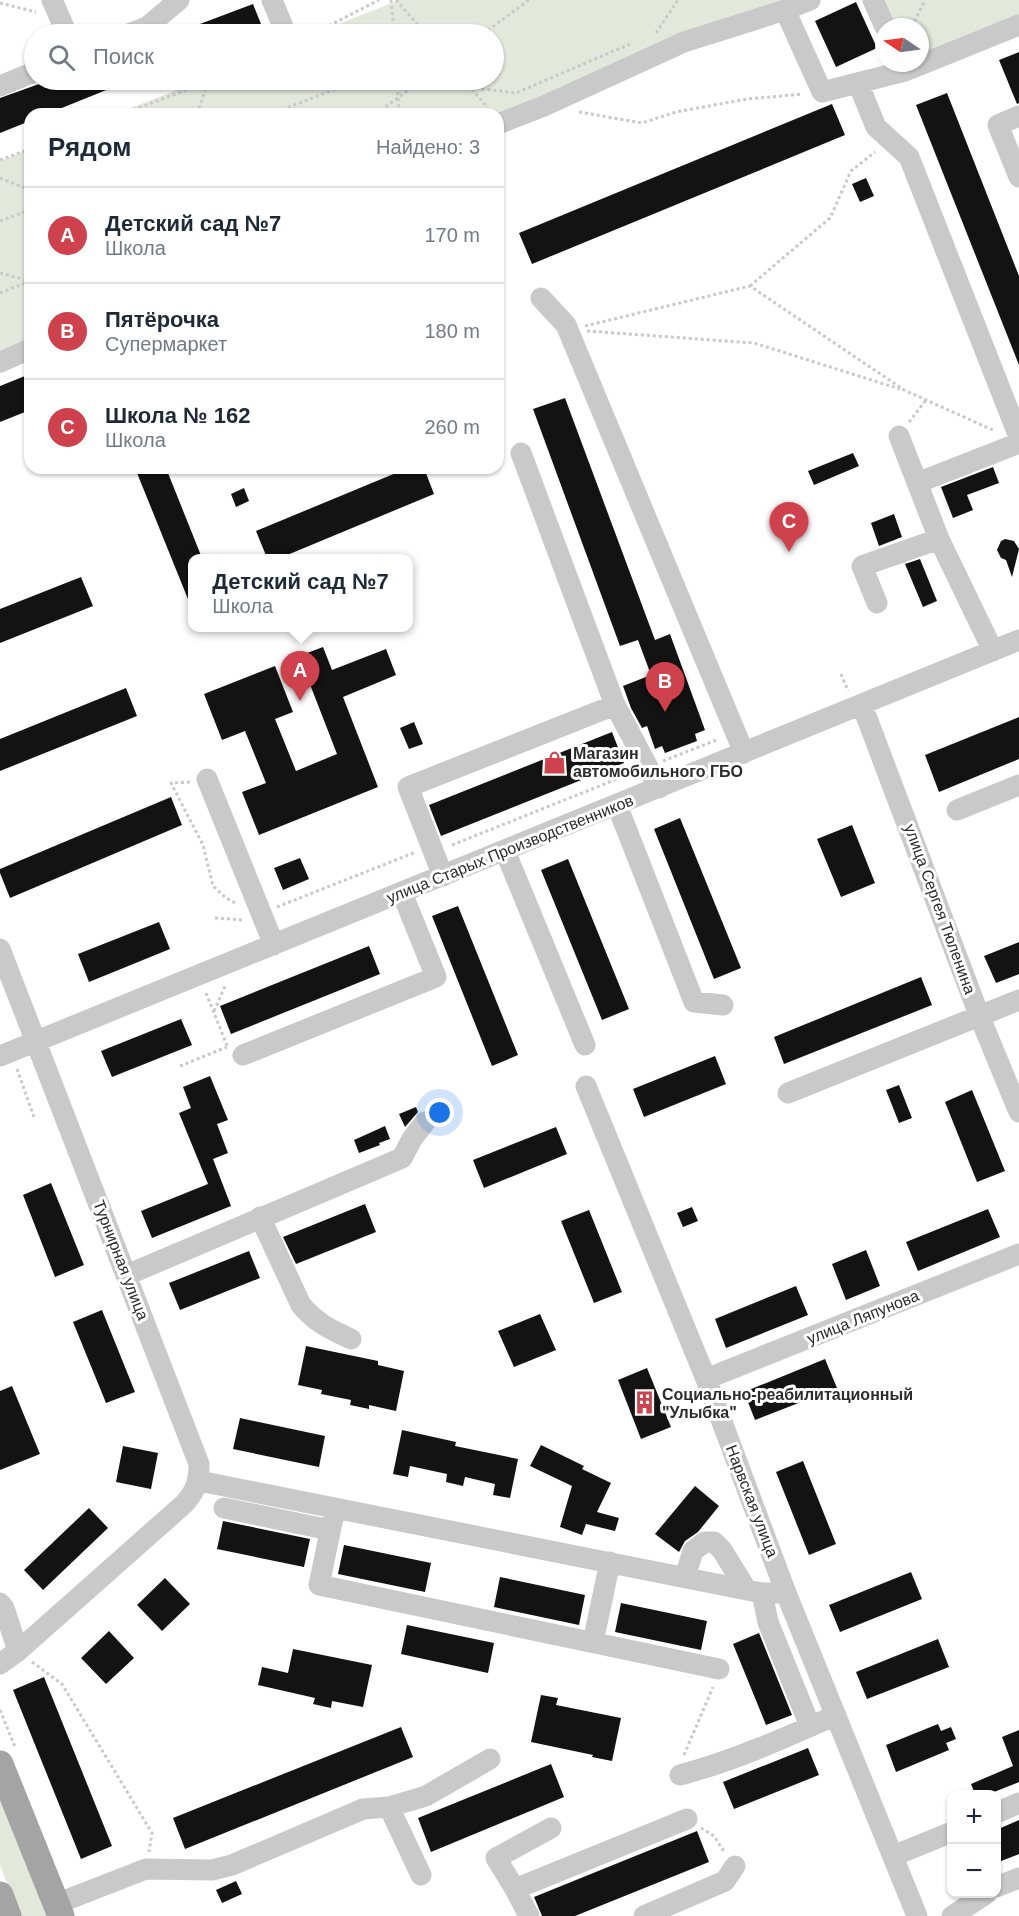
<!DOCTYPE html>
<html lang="ru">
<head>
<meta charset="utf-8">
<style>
  :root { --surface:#fff; --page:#f2f2f3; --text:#1f2937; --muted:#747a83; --line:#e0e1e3; --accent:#cf414d }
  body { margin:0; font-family:Helvetica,sans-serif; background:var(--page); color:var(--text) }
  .controls { position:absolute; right:18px; bottom:18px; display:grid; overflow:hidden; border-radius:12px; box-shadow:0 2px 4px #0004 }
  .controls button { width:54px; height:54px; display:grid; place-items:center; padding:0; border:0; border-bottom:2px solid var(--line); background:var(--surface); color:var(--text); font:30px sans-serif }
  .compass { position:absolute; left:875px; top:18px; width:54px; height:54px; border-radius:50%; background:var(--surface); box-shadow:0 2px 4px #0004; rotate:283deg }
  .you { position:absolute; left:440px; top:1113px; width:21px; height:21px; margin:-15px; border:4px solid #fff; border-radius:50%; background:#1a73e8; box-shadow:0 0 0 9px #1a73e833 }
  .badge { display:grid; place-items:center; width:39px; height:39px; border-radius:50%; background:var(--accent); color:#fff; font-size:20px; font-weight:700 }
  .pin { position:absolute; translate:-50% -50px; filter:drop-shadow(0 2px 3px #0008) }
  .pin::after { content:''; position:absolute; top:32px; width:21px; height:18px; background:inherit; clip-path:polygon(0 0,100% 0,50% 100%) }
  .popup { position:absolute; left:188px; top:554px; width:225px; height:78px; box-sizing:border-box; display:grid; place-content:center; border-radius:12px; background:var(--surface); filter:drop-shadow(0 2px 4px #0005); font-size:20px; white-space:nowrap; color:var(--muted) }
  .popup b { font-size:22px; color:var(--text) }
  .popup::after { content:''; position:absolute; left:50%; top:100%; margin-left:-12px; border:12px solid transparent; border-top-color:var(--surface) }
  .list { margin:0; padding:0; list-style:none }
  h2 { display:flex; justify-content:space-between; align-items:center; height:78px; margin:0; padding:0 24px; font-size:26px }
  h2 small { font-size:20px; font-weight:400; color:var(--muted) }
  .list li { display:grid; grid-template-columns:39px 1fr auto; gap:18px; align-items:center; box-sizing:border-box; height:96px; padding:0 24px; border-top:2px solid var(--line) }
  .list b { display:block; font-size:22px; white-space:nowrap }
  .list p { margin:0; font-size:20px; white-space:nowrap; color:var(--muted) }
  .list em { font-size:20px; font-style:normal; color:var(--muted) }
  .icon { flex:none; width:33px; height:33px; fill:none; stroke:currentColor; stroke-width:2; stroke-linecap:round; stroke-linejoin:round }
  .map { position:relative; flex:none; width:1019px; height:1916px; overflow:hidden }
  .search { position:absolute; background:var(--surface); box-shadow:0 2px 4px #0004; left:24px; top:24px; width:480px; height:66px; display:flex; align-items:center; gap:15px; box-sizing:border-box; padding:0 21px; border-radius:33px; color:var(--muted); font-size:22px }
  .panel { position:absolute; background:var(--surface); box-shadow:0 2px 4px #0004; left:24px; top:108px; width:480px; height:366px; border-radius:18px }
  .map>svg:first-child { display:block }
  .green { fill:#e2e8db }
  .building { fill:#131313 }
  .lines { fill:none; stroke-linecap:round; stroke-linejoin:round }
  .path { stroke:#c9c9c9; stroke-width:3; stroke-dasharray:3 3; stroke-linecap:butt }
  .minor { stroke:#c9c9c9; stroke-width:21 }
  .major { stroke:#a4a4a4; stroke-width:27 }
  .labels { text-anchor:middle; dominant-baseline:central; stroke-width:6; stroke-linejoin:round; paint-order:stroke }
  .poi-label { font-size:16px; font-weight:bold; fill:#2c2c2c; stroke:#fff; text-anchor:start }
  .street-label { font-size:16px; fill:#2c2c2c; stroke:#fff }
</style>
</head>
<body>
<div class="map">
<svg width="1019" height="1916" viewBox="0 0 1019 1916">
  <rect width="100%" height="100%" fill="#fff"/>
  <path class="green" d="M399,0H786L498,114H116L202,80H494V34H314Z
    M877,0H1019V21L929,58L920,35V27H917L915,22L903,27L890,25Z
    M30,149V338L0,350V161Z
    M0,1785L52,1916H20L0,1865Z"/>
  <path class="building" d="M856,2L877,48L836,67L815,21Z
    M253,4L265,34H177L176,33Z
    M1019,52V103L1017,104L999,60Z
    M44,80H131L47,114H30V121L0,133V98L39,84Z
    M947,93L1019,276V365L916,105Z
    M832,104L845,135L532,264L519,233Z
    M866,178L874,196L860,202L852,184Z
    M30,374V410L0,422V386Z
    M565,398L655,640L670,634L705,730L695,734L697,741L665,753L662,746L655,749L647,726L642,728L631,708L623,686L651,675L638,640L620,646L533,409Z
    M853,453L859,466L814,485L808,471Z
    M993,467L999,483L967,495L973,510L953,518L941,487Z
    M135,468H166L202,558H192V609Z
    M408,468H424L434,494L280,558H267L256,531Z
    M244,488L249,501L236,507L231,494Z
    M894,514L902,537L879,546L871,523Z
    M1005,539L1014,541L1019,549L1012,577L1006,560L1001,558L997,550L1001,541Z
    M920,559L937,601L923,607L905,564Z
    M81,577L93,606L0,643V609Z
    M323,647L332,670L386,649L396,675L343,697L378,787L259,835L242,792L266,783L245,731L222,740L204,694L275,666L293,712L275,719L296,771L337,754L299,656Z
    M126,688L137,716L0,771V739Z
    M1019,717V759L939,792L925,755Z
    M414,722L423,744L409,749L400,728Z
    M612,732L624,763L441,836L429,805Z
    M171,797L182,825L10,898L0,873V869Z
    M680,818L741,968L714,979L654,829Z
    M852,825L875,883L841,897L817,839Z
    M300,858L309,879L283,890L274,868Z
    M568,859L629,1009L602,1020L541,870Z
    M458,906L518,1055L492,1066L432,916Z
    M159,922L170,949L89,982L78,954Z
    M1019,942V974L996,983L984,956Z
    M369,946L380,974L231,1034L220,1006Z
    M921,977L932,1005L784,1064L774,1037Z
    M181,1019L192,1045L112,1077L101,1051Z
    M715,1056L726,1084L644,1117L633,1089Z
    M210,1076L228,1120L217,1124L228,1153L213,1159L231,1206L152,1238L141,1211L208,1184L179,1113L191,1108L183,1087Z
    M899,1085L912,1118L899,1123L886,1090Z
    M972,1090L1005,1171L977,1182L945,1102Z
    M416,1107L418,1112L405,1127L399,1114Z
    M385,1126L390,1139L379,1143L380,1145L359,1153L354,1140Z
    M556,1127L567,1154L484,1188L473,1160Z
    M51,1183L84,1265L55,1277L23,1195Z
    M365,1204L376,1232L296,1264L283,1237Z
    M692,1207L698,1221L683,1227L677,1213Z
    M988,1209L1000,1237L918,1271L906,1242Z
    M589,1210L622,1292L594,1303L561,1221Z
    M866,1250L880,1286L846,1300L832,1264Z
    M249,1251L260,1278L180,1310L169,1283Z
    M796,1286L808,1315L726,1348L715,1319Z
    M102,1310L135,1392L106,1403L73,1322Z
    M540,1314L556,1350L514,1367L498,1331Z
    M306,1346L378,1361V1365L404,1371L396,1411L369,1405V1409L350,1405L351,1400L321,1394L322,1390L298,1385Z
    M825,1359L837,1388L755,1420L744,1392Z
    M647,1368L671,1427L641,1439L618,1380Z
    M12,1386L40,1454L0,1470V1391Z
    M240,1418L325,1436L319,1467L233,1449Z
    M402,1430L456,1442L455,1446L518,1459L510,1498L493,1495L495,1484L465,1477L463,1486L446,1482L447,1474L410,1466L408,1477L393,1474Z
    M541,1445L584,1466L582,1469L611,1483L597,1512L619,1518L615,1531L586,1524L582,1535L560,1527L572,1486L530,1466Z
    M123,1446L158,1453L151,1489L116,1482Z
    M803,1461L836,1544L809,1555L776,1472Z
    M695,1486L719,1506L698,1532L685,1541L679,1552L655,1534Z
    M89,1508L108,1528L43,1590L24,1570Z
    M223,1521L310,1539L304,1567L217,1549Z
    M344,1545L431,1563L425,1592L338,1574Z
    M911,1572L922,1599L840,1632L829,1605Z
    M500,1577L585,1595L579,1625L494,1607Z
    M165,1578L190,1604L162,1631L137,1605Z
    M621,1603L707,1621L701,1650L615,1632Z
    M407,1625L494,1643L488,1673L401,1654Z
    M109,1631L134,1658L106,1684L81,1658Z
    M759,1633L792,1715L766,1725L733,1644Z
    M938,1639L949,1667L867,1699L856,1672Z
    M293,1649L372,1665L363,1707L332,1701L331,1708L313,1704L315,1698L258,1685L262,1667L288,1673Z
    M44,1677L112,1846L81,1859L13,1690Z
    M541,1695L558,1698L556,1705L621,1718L612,1761L592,1757L593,1755L531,1742Z
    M938,1724L941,1731L951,1727L956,1739L946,1743L949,1750L896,1772L886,1745Z
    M401,1727L413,1757L185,1849L173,1818Z
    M1019,1730V1782L989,1794H975L971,1784L1013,1766L1002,1737Z
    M808,1748L819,1775L734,1809L723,1782Z
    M551,1764L564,1797L431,1852L418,1818Z
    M1019,1820V1854L996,1863V1830Z
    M697,1831L709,1862L575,1916H542L534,1897Z
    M236,1881L242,1894L222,1903L216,1890Z"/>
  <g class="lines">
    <path class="path" d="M391,0L394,34
      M396,0L426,34
      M0,3L36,12
      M912,27L925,0
      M656,33L678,0
      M313,34L379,0
      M483,34L529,0
      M397,80L399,114
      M410,80L516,93L630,44
      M464,80L488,108
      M579,112L642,123L676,112L747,99L803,94
      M122,114L213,80
      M197,114L208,82
      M271,114L359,80
      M376,114L420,81
      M0,160L30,149
      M0,178L30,190
      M0,221L30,210
      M0,273L30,281
      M750,286L830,218L851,171L875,152
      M0,293L30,281
      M585,326L750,286L904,390L995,431
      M587,331L754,343L900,389
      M909,422L926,400
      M841,674L848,691
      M663,761L719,739
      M190,782L171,783L203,845L213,886L226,898L237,904
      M452,845L632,773
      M277,907L416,852
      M215,918L243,920
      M206,993L228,1048
      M214,1011L226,984
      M180,1066L227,1047
      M17,1069L35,1120
      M32,1662L62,1684L152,1833L149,1852
      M0,1710L15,1747
      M684,1755L713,1687
      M701,1828L714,1836L725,1853"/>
    <path class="minor" d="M52,0L67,34
      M272,0L286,34
      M873,0L885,27
      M785,10L822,92L905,71
      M128,34L147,27L179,0
      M901,63L905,71L1019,25
      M858,83L876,127L909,157L1019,437
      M0,86L34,72
      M1019,116L998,125L1019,177
      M498,124L544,106L684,42L785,10L810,0
      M541,298L566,325L744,753
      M0,362L30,349
      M899,436L939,539L993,651
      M521,453L615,705L659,788
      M917,483L1019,443
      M877,603L862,566L939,539
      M862,705L979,1015L1019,1112
      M207,779L274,945
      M617,805L694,1002L723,1005
      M957,810L1019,785
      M505,851L585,1045
      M443,876L408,787L615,705
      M0,949L199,1464C199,1481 196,1491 184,1504L18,1651L0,1664
      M243,1055L436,977L402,893
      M0,1056L1019,640
      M586,1086L706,1379L786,1593L917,1916
      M788,1093L1019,1000
      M260,1217L301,1305C315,1322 331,1330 351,1339
      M127,1275L402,1158L412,1139L425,1122
      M706,1379L1019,1254
      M199,1481L762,1593H786
      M224,1508L330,1530
      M335,1508L319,1585L719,1669
      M685,1577L693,1551L705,1542H714L722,1550L746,1589
      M762,1593L768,1622L810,1726
      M0,1603L4,1608L18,1651
      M593,1642L610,1562
      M680,1775C733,1761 785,1738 836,1715
      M389,1807L421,1875
      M996,1813L1019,1803
      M893,1856L952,1832
      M996,1887L1019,1878
      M515,1889L687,1819
      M56,1904L146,1869L212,1870L232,1865L363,1809L389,1807L426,1796L490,1759
      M529,1916L515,1889L496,1858L551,1828
      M644,1916L725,1881L735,1866
      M952,1916L986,1894"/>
    <path class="major" d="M0,1764L61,1916
      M0,1895L8,1916"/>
  </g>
  <defs>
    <symbol id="shop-bare" viewBox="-9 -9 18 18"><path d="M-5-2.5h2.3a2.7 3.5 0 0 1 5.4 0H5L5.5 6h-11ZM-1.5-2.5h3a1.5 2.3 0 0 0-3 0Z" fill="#cf414d" stroke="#fff" stroke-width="2.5" paint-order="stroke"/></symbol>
    <symbol id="building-bare" viewBox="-9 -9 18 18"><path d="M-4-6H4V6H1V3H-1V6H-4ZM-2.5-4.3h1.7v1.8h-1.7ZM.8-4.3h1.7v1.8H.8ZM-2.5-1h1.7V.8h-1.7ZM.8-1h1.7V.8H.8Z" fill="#cf414d" stroke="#fff" stroke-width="2.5" paint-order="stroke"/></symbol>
  </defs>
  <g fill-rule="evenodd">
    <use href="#shop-bare" x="538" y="746" width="33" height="33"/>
    <use href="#building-bare" x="628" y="1386" width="33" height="33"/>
  </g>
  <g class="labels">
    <g class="poi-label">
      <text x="573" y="753">Магазин<tspan x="573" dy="18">автомобильного ГБО</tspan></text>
      <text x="662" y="1394">Социально-реабилитационный<tspan x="662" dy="18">"Улыбка"</tspan></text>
    </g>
    <g class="street-label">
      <text transform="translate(510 849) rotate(-22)">улица Старых Производственников</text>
      <text transform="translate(940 909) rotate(70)">улица Сергея Тюленина</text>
      <text transform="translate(121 1260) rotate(69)">Турнирная улица</text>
      <text transform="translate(863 1317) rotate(-22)">улица Ляпунова</text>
      <text transform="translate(752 1501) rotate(69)">Нарвская улица</text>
    </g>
  </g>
</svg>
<div class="controls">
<button>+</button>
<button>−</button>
</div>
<svg class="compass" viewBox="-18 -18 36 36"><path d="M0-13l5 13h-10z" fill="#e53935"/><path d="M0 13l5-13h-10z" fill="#747a83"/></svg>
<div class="you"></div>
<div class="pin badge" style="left:300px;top:701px">A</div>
<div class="popup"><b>Детский сад №7</b>Школа</div>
<div class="pin badge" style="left:665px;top:712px">B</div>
<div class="pin badge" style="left:789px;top:552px">C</div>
<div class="search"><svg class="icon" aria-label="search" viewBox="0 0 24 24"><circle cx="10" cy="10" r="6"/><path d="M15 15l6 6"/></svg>Поиск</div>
<section class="panel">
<h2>Рядом<small>Найдено: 3</small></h2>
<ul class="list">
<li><span class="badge">A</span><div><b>Детский сад №7</b><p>Школа</p></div><em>170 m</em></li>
<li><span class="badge">B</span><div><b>Пятёрочка</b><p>Супермаркет</p></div><em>180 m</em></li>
<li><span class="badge">C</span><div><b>Школа № 162</b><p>Школа</p></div><em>260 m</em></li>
</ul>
</section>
</div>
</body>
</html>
